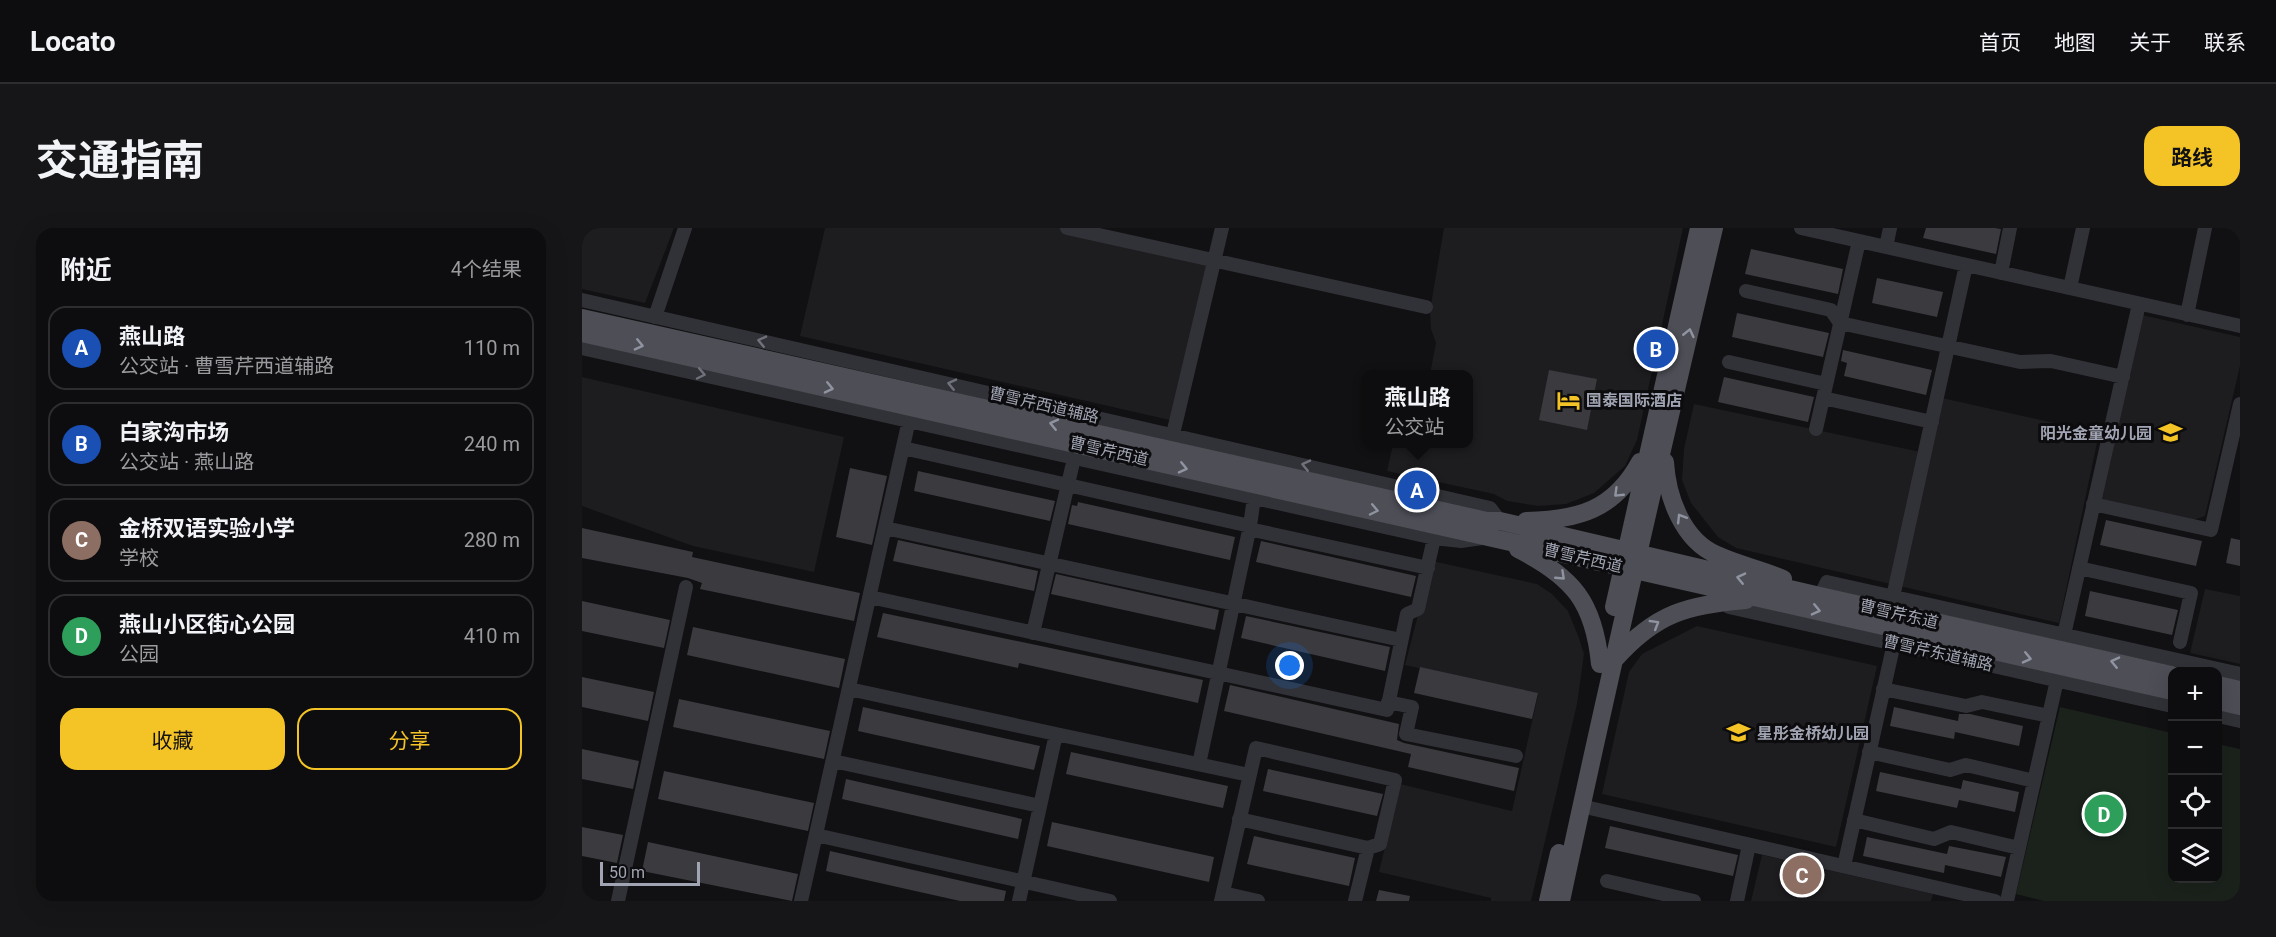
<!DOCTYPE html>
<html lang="zh">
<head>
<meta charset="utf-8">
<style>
  :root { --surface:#0d0c0e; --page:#161517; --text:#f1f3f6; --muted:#9a9b9e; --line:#2d2c2e; --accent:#f4c427 }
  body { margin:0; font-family:Roboto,"Noto Sans SC",sans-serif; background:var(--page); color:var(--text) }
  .controls { position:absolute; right:18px; bottom:18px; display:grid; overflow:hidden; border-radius:12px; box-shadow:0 6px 24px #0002 }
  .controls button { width:54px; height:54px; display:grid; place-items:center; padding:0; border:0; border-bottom:2px solid var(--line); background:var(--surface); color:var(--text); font:30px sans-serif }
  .scale { position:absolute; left:18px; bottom:15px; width:100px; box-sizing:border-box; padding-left:6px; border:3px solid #a1a5b3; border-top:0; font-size:16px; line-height:21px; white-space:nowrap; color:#a1a5b3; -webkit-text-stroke:4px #0c0b0d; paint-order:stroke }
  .you { position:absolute; left:708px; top:438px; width:21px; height:21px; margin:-15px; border:4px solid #fff; border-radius:50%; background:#1a73e8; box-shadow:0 0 0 9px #1a73e833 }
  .badge { display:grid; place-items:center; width:39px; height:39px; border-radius:50%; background:var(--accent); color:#fff; font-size:20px; font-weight:700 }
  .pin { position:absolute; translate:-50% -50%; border:3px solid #fff; box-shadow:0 2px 6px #0006 }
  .popup { position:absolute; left:780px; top:142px; width:111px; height:78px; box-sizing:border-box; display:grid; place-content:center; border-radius:12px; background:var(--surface); filter:drop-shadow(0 2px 4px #0005); font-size:20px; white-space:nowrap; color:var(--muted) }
  .popup b { font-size:22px; color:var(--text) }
  .popup::after { content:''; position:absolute; left:50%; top:100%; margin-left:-12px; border:12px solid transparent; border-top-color:var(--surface) }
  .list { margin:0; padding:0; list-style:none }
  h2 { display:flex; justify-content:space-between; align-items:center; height:78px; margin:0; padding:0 24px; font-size:26px }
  h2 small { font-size:20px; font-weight:400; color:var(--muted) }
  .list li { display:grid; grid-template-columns:39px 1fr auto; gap:18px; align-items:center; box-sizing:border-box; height:84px; margin:0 12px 12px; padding:0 12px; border:2px solid var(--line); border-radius:18px }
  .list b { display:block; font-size:22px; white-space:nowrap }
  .list p { margin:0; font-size:20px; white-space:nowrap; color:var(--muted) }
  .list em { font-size:20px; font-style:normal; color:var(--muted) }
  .actions { display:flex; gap:12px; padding:18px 24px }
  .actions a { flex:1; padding:14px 0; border:2px solid var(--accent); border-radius:18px; text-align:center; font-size:21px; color:var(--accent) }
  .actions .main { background:var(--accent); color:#111 }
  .icon { flex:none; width:33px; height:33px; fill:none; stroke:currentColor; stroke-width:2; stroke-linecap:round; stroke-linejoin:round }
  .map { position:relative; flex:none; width:1658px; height:673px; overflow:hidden; border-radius:18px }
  header { display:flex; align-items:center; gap:36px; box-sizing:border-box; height:84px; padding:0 30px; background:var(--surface); border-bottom:2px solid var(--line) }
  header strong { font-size:28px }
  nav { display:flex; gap:33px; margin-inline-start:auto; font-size:21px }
  .intro { display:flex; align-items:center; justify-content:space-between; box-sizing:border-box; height:144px; padding:0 36px }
  h1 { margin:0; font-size:42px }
  .button { padding:15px 27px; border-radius:18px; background:var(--accent); color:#111; font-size:21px; font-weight:700 }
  main { display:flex; gap:36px; padding:0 36px }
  aside { flex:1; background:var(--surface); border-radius:18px; box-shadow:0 6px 24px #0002 }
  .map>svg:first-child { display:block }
  .built { fill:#1d1c1f }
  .green { fill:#1b221c }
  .building { fill:#3a3a3f }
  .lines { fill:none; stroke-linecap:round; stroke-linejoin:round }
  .minor { stroke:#313237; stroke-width:14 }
  .major { stroke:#4d4e56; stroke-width:18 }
  .oneway { stroke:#9094a0 }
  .oneway2 { stroke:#6f717b }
  .labels { text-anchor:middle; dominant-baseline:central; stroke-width:6; stroke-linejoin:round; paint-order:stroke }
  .poi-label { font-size:16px; font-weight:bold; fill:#a1a5b3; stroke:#0c0b0d; text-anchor:start }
  .street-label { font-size:16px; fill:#a1a5b3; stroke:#0c0b0d }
</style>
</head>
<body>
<header>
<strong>Locato</strong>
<nav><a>首页</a><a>地图</a><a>关于</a><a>联系</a></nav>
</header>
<div class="intro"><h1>交通指南</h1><a class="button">路线</a></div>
<main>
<aside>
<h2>附近<small>4个结果</small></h2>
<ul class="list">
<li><span class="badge" style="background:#1a4fb4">A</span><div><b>燕山路</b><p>公交站 · 曹雪芹西道辅路</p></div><em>110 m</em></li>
<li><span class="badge" style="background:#1a4fb4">B</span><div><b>白家沟市场</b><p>公交站 · 燕山路</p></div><em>240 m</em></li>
<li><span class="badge" style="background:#8d6e63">C</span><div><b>金桥双语实验小学</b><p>学校</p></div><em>280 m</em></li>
<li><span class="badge" style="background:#2e9e5b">D</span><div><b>燕山小区街心公园</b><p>公园</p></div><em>410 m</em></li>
</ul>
<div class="actions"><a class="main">收藏</a><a>分享</a></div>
</aside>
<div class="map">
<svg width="1658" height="673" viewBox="0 0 1658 673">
  <rect width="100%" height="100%" fill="#111012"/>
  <path class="built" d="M0,0H92L63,75L0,61Z
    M243,0H483L637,35L601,195L218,108Z
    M862,0H1101L1055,212L1043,238L1012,265L984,276L956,278L925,273L912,266L805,243L811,216H886V146H848L854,115L849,101L848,82Z
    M1560,87L1658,109V138L1623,288L1612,292L1519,272Z
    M0,149L262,209L232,344L111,318L0,278Z
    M1360,170L1517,205L1477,395L1154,320L1136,309L1109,275L1100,252L1102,221L1112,176L1348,226Z
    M850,333L955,356L970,366L986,383L997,410L1002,426L995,476L949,673H909V670L797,644L818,556L930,583L956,467L823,437Z
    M1623,361L1658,368V436L1608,425Z
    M1115,398L1295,438L1254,619L1020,566L1047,444L1060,426Z
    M1180,627L1351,666L1349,673H1169Z"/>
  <path class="green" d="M1478,479L1590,505V650H1636V516L1658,521V673H1462L1434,666Z"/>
  <path class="building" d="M1344,0H1413L1419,1L1414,26L1341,10Z
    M1169,21L1261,41L1256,66L1163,46Z
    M1295,50L1361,64L1355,89L1290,75Z
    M1155,85L1247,105L1241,129L1150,109Z
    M1261,122L1350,142L1344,167L1262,148L1265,135L1259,133Z
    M967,142L1015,151L1005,202L957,192Z
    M1142,149L1232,169L1226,194L1136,174Z
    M268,240L305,248L290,317L254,309Z
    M336,243L473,273L468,293L332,263Z
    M496,274L653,309L648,332L486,296L490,277L495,278Z
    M1524,292L1620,313L1614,338L1518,317Z
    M0,300L111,324L110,329L278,365L272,393L118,361L120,355L106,350L0,330Z
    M1649,310L1658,312V338L1644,335Z
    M316,312L456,343L452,363L311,333Z
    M679,313L834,348L829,369L674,334Z
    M474,346L637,382L633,402L469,366Z
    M1508,363L1596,382L1590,407L1503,388Z
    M0,373L88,392L82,420L0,403Z
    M301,385L621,452L616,475L437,435L436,440L295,409Z
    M664,388L808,419L803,443L659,410Z
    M111,399L263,431L257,460L105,427Z
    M838,439L956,465L950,491L832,465Z
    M0,449L72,464L66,493L0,479Z
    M648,457L817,496L815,512L822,515L937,540L932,563L826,539L829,526L642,483Z
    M97,471L248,503L242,531L91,499Z
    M281,479L458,518L452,542L276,503Z
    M1312,479L1376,493L1377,486H1388L1441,498L1437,518L1373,504L1372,511L1308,498Z
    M0,521L57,533L51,561L0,551Z
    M489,524L646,558L641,580L484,546Z
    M686,541L801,566L795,588L681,563Z
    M82,543L232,575L226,603L76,571Z
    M1298,544L1379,561L1381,552L1437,564L1433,584L1377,572L1375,580L1294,563Z
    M264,551L440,591L436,611L260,571Z
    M470,594L632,629L627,654L465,618Z
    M1028,598L1156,627L1151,648L1023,620Z
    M0,599L41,607L35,635L0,628Z
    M672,608L773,630L767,658L665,636Z
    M1285,609L1365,626L1367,618L1424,629L1419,649L1363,637L1362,645L1281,628Z
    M66,614L216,646L210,673L60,643Z
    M248,623L424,663L422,673H378L244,643Z
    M797,662L828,668L827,673H794Z"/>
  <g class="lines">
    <path class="minor" d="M485,0L844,79
      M1219,0L1658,98
      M1304,19L1308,0
      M1419,45L1428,0
      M1488,60L1501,0
      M1164,63L1249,82L1258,95L1438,134L1469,133L1541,149
      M0,72L908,280L918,293
      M1605,87L1623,0
      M73,89L103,0
      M0,120L852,310L879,313L900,310
      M1147,134L1244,156
      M1241,170L1350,194
      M1234,201L1277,13
      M592,214L591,206L640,0
      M321,220L668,298
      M1511,276L1629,302L1658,176
      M303,300L819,412
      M667,301L846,340
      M1497,340L1609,365L1598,414
      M1238,368L1245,354L1658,446
      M288,369L805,482L825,386L836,381L852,310
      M1311,369L1384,37
      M1147,379L1590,478
      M451,405L490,239
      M1482,407L1557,76
      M267,461L474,506
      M1301,461L1384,478L1400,474L1467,488
      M806,474L830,479L824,506L934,528
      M1636,488L1658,493
      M1287,524L1368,542L1384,537L1452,553
      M251,533L458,578
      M617,536L668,298L673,262
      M999,578L1413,673
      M657,591L786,620L773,673
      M1272,592L1352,611L1369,604L1437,620
      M234,607L528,673
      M1262,638L1312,415
      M1025,653L1112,673
      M641,665L676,673
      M36,673L104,359
      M219,673L327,192
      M437,673L474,506L667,547
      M639,673L674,520L813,552L798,616L786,620
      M1155,673L1167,617
      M1425,673L1475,452"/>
    <path class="major" d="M0,90L905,293H918L1238,368L1590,447
      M0,105L1590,463
      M1083,234C1085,268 1100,312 1135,327C1156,337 1179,341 1201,351
      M944,293C996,292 1032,282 1058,234
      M936,321C991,349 1012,374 1018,436
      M1032,379L1117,0
      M1033,431C1074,385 1105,377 1164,372
      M1636,457L1658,462
      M1636,473L1658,478
      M966,673L977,625
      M979,673C1027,448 1079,224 1132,0"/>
  </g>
  <defs><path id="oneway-chevron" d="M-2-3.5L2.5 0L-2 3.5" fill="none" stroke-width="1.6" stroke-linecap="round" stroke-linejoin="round" transform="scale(1.5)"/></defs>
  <g class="oneway">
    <use href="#oneway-chevron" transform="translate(1107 105) rotate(-77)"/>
    <use href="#oneway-chevron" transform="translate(57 117) rotate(13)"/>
    <use href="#oneway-chevron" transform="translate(247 160) rotate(13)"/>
    <use href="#oneway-chevron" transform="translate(472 196) rotate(-167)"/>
    <use href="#oneway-chevron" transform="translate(601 240) rotate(13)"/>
    <use href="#oneway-chevron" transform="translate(1036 265) rotate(136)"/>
    <use href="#oneway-chevron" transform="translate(792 282) rotate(12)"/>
    <use href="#oneway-chevron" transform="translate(1099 290) rotate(-122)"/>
    <use href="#oneway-chevron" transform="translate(979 348) rotate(43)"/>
    <use href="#oneway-chevron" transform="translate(1159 350) rotate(-167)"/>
    <use href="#oneway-chevron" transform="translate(1234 382) rotate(13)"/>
    <use href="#oneway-chevron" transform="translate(1073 396) rotate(-31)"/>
    <use href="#oneway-chevron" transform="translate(1445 430) rotate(13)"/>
    <use href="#oneway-chevron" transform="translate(1533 434) rotate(-167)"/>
  </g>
  <g class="oneway2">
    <use href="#oneway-chevron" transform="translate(180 113) rotate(-167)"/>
    <use href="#oneway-chevron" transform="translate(119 146) rotate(12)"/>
    <use href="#oneway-chevron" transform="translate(370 156) rotate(-167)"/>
    <use href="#oneway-chevron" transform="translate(724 237) rotate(-167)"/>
  </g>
  <defs>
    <symbol id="hotel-bare" viewBox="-9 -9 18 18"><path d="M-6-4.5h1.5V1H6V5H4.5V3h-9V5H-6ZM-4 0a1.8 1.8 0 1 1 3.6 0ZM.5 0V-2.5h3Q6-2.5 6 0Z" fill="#f4c427" stroke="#0c0b0d" stroke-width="2.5" paint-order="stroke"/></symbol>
    <symbol id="school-bare" viewBox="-9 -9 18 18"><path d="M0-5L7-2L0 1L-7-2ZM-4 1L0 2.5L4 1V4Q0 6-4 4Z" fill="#f4c427" stroke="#0c0b0d" stroke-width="2.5" paint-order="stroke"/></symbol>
  </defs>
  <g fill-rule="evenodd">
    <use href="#hotel-bare" x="970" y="156" width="33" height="33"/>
    <use href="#school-bare" x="1572" y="188" width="33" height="33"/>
    <use href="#school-bare" x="1140" y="488" width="33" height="33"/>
  </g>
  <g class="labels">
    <g class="poi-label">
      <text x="1004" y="172">国泰国际酒店</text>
      <text x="1570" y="205" text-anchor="end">阳光金童幼儿园</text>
      <text x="1175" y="505">星彤金桥幼儿园</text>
    </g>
    <g class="street-label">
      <text transform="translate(462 177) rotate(13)">曹雪芹西道辅路</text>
      <text transform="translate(527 223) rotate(13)">曹雪芹西道</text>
      <text transform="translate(1001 330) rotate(13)">曹雪芹西道</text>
      <text transform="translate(1317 386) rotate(13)">曹雪芹东道</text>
      <text transform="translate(1356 425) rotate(13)">曹雪芹东道辅路</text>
    </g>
  </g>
</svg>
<div class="controls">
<button>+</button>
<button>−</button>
<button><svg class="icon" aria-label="locate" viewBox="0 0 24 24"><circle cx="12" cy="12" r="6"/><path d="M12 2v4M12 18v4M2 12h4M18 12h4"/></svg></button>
<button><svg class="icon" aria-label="layers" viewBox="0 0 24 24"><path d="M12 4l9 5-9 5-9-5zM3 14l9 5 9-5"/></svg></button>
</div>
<div class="scale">50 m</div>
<div class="you"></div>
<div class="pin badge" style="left:835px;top:262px;background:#1a4fb4">A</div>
<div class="popup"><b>燕山路</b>公交站</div>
<div class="pin badge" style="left:1074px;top:121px;background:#1a4fb4">B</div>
<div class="pin badge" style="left:1220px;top:647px;background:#8d6e63">C</div>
<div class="pin badge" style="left:1522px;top:586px;background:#2e9e5b">D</div>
</div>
</main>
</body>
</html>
